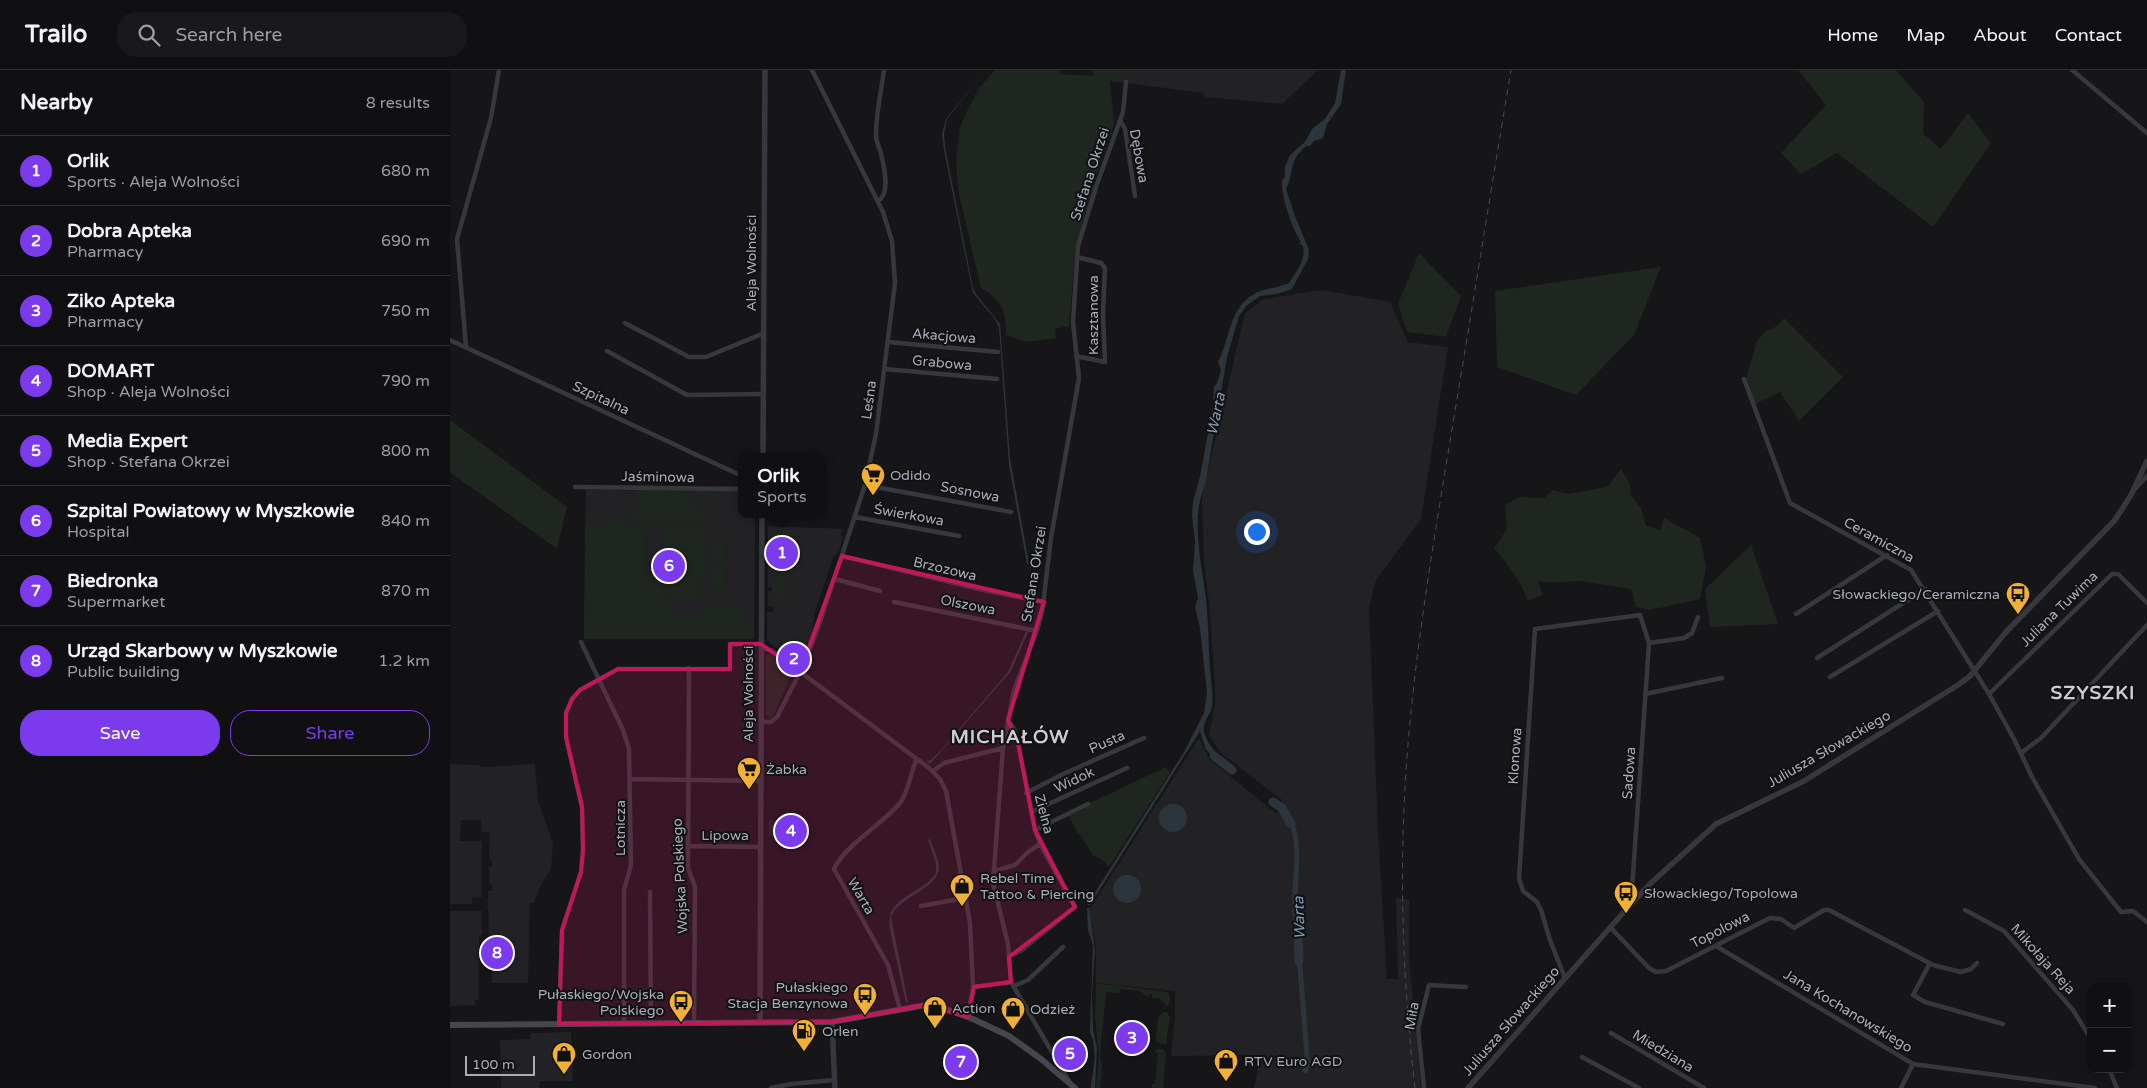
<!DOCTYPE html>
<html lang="en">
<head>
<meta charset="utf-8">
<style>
  :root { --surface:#101012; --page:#19191b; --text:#f1f3f6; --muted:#9c9d9f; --line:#303032; --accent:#7c3aed }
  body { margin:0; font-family:"Varela Round",sans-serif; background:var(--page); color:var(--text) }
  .controls { position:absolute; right:15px; bottom:15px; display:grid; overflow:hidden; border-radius:10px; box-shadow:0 2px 8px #0003 }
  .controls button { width:45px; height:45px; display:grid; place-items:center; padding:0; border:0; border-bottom:1px solid var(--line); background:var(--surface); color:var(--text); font:25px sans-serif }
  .scale { position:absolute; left:15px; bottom:12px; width:70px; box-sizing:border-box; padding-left:5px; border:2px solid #a8adb8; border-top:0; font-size:14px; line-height:18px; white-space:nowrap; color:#a8adb8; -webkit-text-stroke:4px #111113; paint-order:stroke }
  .you { position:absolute; left:806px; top:461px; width:18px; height:18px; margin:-12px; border:4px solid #fff; border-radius:50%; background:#1a73e8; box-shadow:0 0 0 8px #1a73e833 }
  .badge { display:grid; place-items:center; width:32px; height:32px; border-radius:50%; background:var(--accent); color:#fff; font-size:16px; font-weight:700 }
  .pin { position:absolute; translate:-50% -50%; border:2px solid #fff; box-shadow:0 1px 5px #0006 }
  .popup { position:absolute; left:288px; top:383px; width:88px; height:65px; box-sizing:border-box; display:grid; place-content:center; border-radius:10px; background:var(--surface); filter:drop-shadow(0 1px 4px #0005); font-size:16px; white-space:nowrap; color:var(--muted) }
  .popup b { font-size:19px; color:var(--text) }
  .popup::after { content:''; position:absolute; left:50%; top:100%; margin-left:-10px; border:10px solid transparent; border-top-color:var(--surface) }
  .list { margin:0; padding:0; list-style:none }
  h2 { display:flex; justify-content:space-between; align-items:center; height:65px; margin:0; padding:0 20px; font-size:21px }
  h2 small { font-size:16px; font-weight:400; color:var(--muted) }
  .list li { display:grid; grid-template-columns:32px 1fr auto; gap:15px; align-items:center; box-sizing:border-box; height:70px; padding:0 20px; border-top:1px solid var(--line) }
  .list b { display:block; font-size:19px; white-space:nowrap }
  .list p { margin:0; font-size:16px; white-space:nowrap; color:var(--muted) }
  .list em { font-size:16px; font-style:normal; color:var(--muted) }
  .actions { display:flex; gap:10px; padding:15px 20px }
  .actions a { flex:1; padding:11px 0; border:1px solid var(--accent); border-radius:20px; text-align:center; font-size:18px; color:var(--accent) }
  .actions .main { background:var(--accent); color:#fff }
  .icon { flex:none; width:28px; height:28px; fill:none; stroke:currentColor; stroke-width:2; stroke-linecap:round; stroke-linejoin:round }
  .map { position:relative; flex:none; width:1697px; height:1018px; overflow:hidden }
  header { display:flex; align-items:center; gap:30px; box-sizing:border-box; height:70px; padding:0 25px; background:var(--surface); border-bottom:1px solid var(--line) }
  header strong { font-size:24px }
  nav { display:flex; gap:28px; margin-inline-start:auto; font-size:18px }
  .search { width:350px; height:45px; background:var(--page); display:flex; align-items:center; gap:12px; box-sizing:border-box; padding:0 18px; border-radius:20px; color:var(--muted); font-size:19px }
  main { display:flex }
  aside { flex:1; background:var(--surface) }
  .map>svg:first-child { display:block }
  .built { fill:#222225 }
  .green { fill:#1e261f }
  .water { fill:#2c353c }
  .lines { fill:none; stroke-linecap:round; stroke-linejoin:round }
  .river { stroke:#2c353c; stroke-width:9 }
  .minor { stroke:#37383d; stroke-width:4.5 }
  .tertiary { stroke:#37383d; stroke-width:5.5 }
  .secondary { stroke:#45474d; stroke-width:6 }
  .rail { stroke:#4a4c52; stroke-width:1; stroke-dasharray:6 5; stroke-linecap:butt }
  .marked { fill:#c2185b; fill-opacity:0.2; stroke:#c2185b; stroke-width:4; stroke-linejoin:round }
  .labels { text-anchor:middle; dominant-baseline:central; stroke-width:4; stroke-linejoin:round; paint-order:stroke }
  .street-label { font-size:14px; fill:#a8adb8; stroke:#111113 }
  .poi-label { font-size:14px; fill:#a8adb8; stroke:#111113; text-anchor:start }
  .water-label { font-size:15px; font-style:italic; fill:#7f9bb3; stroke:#111113 }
  .district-label { font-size:19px; font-weight:bold; letter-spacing:1px; fill:#c9ccd4; stroke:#111113 }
</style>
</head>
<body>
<header>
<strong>Trailo</strong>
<div class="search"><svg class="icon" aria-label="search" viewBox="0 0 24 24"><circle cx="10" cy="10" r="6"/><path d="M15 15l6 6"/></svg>Search here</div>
<nav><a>Home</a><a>Map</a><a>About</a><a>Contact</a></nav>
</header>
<main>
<aside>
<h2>Nearby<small>8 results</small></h2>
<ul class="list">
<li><span class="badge">1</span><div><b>Orlik</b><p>Sports · Aleja Wolności</p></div><em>680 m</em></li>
<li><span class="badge">2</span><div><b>Dobra Apteka</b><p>Pharmacy</p></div><em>690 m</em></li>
<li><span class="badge">3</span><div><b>Ziko Apteka</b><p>Pharmacy</p></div><em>750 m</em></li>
<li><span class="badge">4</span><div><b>DOMART</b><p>Shop · Aleja Wolności</p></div><em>790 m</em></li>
<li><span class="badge">5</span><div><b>Media Expert</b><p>Shop · Stefana Okrzei</p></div><em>800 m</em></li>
<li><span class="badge">6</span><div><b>Szpital Powiatowy w Myszkowie</b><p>Hospital</p></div><em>840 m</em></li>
<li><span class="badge">7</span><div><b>Biedronka</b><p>Supermarket</p></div><em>870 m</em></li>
<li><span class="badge">8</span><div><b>Urząd Skarbowy w Myszkowie</b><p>Public building</p></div><em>1.2 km</em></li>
</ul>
<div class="actions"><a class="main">Save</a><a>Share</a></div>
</aside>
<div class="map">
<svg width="1697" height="1018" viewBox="0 0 1697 1018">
  <rect width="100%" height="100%" fill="#161618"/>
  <path class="built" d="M649,0H868L832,34L755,27L754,23L654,10Z
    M872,220L940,232L958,272L998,277L971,449L926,510L919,537L928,761L937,909H948L946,828L959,830V888L971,1018H804L809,992L803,985L721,986L725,947V921L646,913V877L639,840L749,668L759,689L827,744L832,730L771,683L759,666L765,632V617L760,542L754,491L752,426L795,243L814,229Z
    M136,420L292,421V444H305L304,569H134Z
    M318,456L393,459L391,465L393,467L389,481L383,488L365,542L362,564L357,577L348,570L336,586L317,570V542H323L324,537L318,536V521H322V518L318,517Z
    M0,694L27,695L32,697L85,694L88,731L103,773L101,799L91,815L84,833H80L78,913H42V899L45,898L42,897L43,872L39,871L38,832V821H42V815L39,814V797L42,796V791L39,789L40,763L32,762L31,750H11L10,771H32V827L22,828V834H0Z
    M319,750L350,754L349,769L319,766Z
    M0,841H32V865H29V930H25V935L0,936Z
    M121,962L123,1011H90L89,1018H51L50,970L80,969L81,963Z"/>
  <path class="green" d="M545,0H610L611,4L644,6L642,0H674V12L660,11L664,55L650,94L626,175L619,256L605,259L606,268L577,272L556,265C557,241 551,230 531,218L508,120L506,91L510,57L518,39L530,17Z
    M1348,0H1446L1474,32L1473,64L1491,79L1518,43L1541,73L1483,157L1387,83L1351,104L1331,83L1376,35Z
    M969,183L1011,226L996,267L957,262L948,234Z
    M1211,197L1184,265L1126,325L1047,297L1045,221Z
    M1334,248L1393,307L1349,351L1330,322L1305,334L1296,309L1307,271L1315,262L1327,256Z
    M0,350L117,437L107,479L0,402Z
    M1171,399L1180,414V424L1191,438L1196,456L1211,460L1214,448L1250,468L1256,496L1250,529L1199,540L1186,537L1181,519C1173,517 1137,513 1134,511C1117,511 1105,514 1088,511L1093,525L1078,531C1071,511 1058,495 1044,478L1057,459L1055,435L1070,427L1094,428L1103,420L1118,424L1157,417Z
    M187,420H240V434H246L247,441H255V431H248L245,427V423L247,420L266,421L258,426L257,442L254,443V451H257L255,456L182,454L181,448H188Z
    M177,451L181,458L196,459L195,496L198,506L223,532L220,533L221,548H253L252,536H290L293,540V549H304V569H134L135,453L142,454L146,457L156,456L160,452Z
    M214,459L255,460V483L251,486V494L255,498V506H250L251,528L249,530L228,531L202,505L200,491L211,490L214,487Z
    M322,461H343V504H322Z
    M263,470H275V492H263Z
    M1301,475L1328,554L1260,557L1255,519Z
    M262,496H275V519L262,518Z
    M323,506H336V528H323Z
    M319,583L343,602L322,648H319L316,644V585Z
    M716,697L720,702L659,797L653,790L643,785L630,764H628L619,746L640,736V733Z
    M646,913L717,922L719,923L720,930L718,936L710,929L702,928V924H699L698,927L690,921L670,919V923L656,922L650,986L651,993H652L650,1018H646L649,987L645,946Z
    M713,942H717L720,948L716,974L708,973L706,970L708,948Z
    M707,979H713L716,983L713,1018H702V1014H705L708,984L705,983Z"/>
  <path class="water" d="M536,0L497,49L494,63L495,77L523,218L526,224L550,254L560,388L579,494H577L559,395L549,257L544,248L523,223L494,80L492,64L496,49Z
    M891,0H896L891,34L877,54L873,68L864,71L860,76H856C838,91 845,101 836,119L845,146L859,180L858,189L842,219L827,224L810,226L796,236L789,246L777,287L755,416C740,447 752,496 756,529C759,556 758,583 761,610C762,618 763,628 762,637C760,646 752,652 754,662C757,672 764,683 774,689L772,695L756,680L750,661L640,835H637L734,682L754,643L757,623L750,558L745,537L748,528L743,500L745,471L742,446L743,431L750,407L763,335L764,317L767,313L771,300L768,292C780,270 779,236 806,223C816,218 829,218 839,213C847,201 856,190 853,176L849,173L851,172C842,158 831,127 832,110L835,107V97L840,85L855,72L862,59L875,49L885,33Z
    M577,559L579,560L561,601L480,694L476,691L481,690L493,678L558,602Z
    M709 748a14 14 0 1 1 28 0a14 14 0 1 1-28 0Z
    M837,741C855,764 848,795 848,821C848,838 849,855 850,872L846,873C845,860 842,847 842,834C842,805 851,771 835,745Z
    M480,769C483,778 489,789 489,798C488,819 448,827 441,847L458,932L456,933L439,856C440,851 439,845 442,840C452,824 476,819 486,803V793L478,770Z
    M663 819a14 14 0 1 1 28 0a14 14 0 1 1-28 0Z
    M637,838H639L645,880L642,923L643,959L647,978L645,1018H641V1016L645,987L643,969L640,963L643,876L638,860Z
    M851,879L860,990L858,1004L852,1002L855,991L846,880Z"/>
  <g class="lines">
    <path class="river" d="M764,686L782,700
      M823,732L832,738L841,754
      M848,861L849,891"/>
    <path class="minor" d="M1622,0L1697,63
      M670,50L675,59L685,126
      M428,131C441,124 434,96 431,84C430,78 426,72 426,66C426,43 431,22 434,0
      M175,253L239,287H256L314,263
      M0,270L292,406
      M438,272L548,282
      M16,277L7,169L41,48L49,0
      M157,281L237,325L313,324
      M626,286L655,292L653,244L655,198L651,193L627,187
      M435,299L547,309
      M1294,309L1340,433L1461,500L1539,624L1564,669L1582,707L1629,789L1671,842L1683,841L1697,852
      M415,415L561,442
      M125,417L292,419
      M1686,418L1697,406
      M405,447L509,466
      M392,486L533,520L594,532
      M385,509L430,521
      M444,532L587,561
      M1346,544L1437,485
      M131,572L173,660L179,679L181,795L174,820V953
      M1199,573L1234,568L1242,563L1248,547
      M311,578L321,580L479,698L490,709L496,721L520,853L523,917L518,947
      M1367,588L1475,519
      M239,598L238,798L245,817L244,953
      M1380,607L1488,541
      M1195,624L1272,608
      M1539,624L1662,504H1668L1697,533
      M558,650L565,660L568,673L585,760L590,774L625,837L571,881L559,886
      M311,652H321L327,647L354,594L368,558L415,415L426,364L445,213L442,171L433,142L362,0
      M1571,683L1591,668L1697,555
      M483,701L494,693L553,678
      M181,709L311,711
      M576,723L611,705L694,668
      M581,742L677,698
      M585,760L638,734
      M238,776L311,777
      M544,801L565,795L578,782L590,774
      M200,822L201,953
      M471,836L515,828
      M1515,840L1554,861L1623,940L1641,969
      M1160,857L1199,898L1206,902L1216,901L1320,848L1331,849L1344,858L1374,840H1379L1483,895L1511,902L1521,899L1527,893
      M1266,876L1463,994L1645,1018
      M1480,893L1463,925L1475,932L1553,954
      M1115,908L1100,870L1091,840L1087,832L1073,821L1069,809L1085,559L1190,545L1199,573L1181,834
      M564,916L578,910L613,877
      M523,917L561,912
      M450,939L438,895L384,799C394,776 434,753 450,733C459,721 460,703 467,689
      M109,954L112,860L131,802L133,780L132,737L116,667V643L122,629L130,620L168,599H280V574H311
      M1161,963L1254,1018
      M1132,987L1189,1018
      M1659,999L1667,1018
      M620,1013L561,912L558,874L543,813L553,678L564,620L587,561L592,543L601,468L629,308L623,252L628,176L646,117L673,42L676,12
      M321,1018L341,1014L384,1010
      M974,1018L968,959L979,915L1016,917
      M1451,1018L1463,994"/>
    <path class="tertiary" d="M313,387L315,0
      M382,952L385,1018
      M310,953L312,444
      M1018,1018L1181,834L1201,813L1266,754L1354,711L1508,615L1520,606L1556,562L1665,450L1681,425L1697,391"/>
    <path class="secondary" d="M0,955L382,952L476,935L493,938L523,949L559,966L591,989L625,1018"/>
    <path class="rail" d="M965,1018C951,897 948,774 960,652C970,548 988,445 1005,341C1024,227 1042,114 1061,0"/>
  </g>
  <path class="marked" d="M392,486L594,532L558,650L568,673L585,760L625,837L559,887L561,912L524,917L518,947L476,935L382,952L109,954L112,860L131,802L133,780L132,737L116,667V643L122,629L130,620L168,599H280V574H311L350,602Z"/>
  <defs>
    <symbol id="supermarket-pin" viewBox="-11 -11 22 30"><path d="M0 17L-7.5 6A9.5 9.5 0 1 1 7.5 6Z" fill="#f2b134" stroke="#111113"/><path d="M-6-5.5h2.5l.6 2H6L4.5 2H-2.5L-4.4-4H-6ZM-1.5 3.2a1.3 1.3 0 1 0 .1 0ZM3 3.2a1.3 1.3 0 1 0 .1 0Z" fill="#111"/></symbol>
    <symbol id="bus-pin" viewBox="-11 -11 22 30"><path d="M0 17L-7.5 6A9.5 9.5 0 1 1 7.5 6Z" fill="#f2b134" stroke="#111113"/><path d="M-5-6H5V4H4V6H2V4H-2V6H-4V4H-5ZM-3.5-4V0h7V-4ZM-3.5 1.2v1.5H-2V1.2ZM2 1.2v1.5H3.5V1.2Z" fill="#111"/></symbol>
    <symbol id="shop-pin" viewBox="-11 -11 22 30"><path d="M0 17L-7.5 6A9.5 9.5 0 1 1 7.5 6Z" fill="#f2b134" stroke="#111113"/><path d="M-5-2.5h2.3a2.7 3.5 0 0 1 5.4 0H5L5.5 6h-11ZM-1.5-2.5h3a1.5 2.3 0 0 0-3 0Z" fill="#111"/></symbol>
    <symbol id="fuel-pin" viewBox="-11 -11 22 30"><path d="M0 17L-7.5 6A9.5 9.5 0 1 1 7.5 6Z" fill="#f2b134" stroke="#111113"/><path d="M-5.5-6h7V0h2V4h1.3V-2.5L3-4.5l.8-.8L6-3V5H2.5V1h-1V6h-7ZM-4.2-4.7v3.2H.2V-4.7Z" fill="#111"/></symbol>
  </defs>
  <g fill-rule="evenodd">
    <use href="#supermarket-pin" x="409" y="391" width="28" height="38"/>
    <use href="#bus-pin" x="1554" y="510" width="28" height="38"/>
    <use href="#supermarket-pin" x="285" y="685" width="28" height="38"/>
    <use href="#shop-pin" x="498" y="802" width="28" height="38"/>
    <use href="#bus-pin" x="1162" y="809" width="28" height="38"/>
    <use href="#bus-pin" x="401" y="911" width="28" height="38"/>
    <use href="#bus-pin" x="217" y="918" width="28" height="38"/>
    <use href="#shop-pin" x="471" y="924" width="28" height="38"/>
    <use href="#shop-pin" x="549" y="925" width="28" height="38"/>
    <use href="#fuel-pin" x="340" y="947" width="28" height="38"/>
    <use href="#shop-pin" x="100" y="970" width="28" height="38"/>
    <use href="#shop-pin" x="762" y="977" width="28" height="38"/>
  </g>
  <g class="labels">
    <g class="street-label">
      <text transform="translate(689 86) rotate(80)">Dębowa</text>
      <text transform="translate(640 104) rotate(-72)">Stefana Okrzei</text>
      <text transform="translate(301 193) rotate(-90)">Aleja Wolności</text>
      <text transform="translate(643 245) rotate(-90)">Kasztanowa</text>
      <text transform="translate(494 266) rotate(5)">Akacjowa</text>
      <text transform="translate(492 293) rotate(5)">Grabowa</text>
      <text transform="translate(151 328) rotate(25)">Szpitalna</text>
      <text transform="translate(419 330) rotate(-82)">Leśna</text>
      <text transform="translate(208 407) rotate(1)">Jaśminowa</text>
      <text transform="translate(520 422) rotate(11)">Sosnowa</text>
      <text transform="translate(459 445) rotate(10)">Świerkowa</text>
      <text transform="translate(1429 470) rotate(29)">Ceramiczna</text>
      <text transform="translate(495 499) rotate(13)">Brzozowa</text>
      <text transform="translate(584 504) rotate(-81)">Stefana Okrzei</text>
      <text transform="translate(518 535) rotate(11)">Olszowa</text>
      <text transform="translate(1609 539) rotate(-44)">Juliana Tuwima</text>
      <text transform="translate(298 624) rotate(-90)">Aleja Wolności</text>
      <text transform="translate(657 672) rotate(-24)">Pusta</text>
      <text transform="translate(1379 679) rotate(-30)">Juliusza Słowackiego</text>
      <text transform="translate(1065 686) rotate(-86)">Klonowa</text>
      <text transform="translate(1179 703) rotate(-86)">Sadowa</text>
      <text transform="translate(624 710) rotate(-25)">Widok</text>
      <text transform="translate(594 744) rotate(75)">Zielna</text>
      <text transform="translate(170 758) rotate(-90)">Lotnicza</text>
      <text x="275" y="765">Lipowa</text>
      <text transform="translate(230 806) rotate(-93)">Wojska Polskiego</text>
      <text transform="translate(411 826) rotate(60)">Warta</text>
      <text transform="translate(1270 860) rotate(-27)">Topolowa</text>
      <text transform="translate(1593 889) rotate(48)">Mikołaja Reja</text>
      <text transform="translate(1398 941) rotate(31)">Jana Kochanowskiego</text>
      <text transform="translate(962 946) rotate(-80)">Miła</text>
      <text transform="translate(1061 951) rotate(-49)">Juliusza Słowackiego</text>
      <text transform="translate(1213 981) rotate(31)">Miedziana</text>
    </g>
    <g class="poi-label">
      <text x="440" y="405">Odido</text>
      <text x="1550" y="524" text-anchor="end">Słowackiego/Ceramiczna</text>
      <text x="316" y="699">Żabka</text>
      <text x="530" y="808">Rebel Time<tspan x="530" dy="16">Tattoo &amp; Piercing</tspan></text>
      <text x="1194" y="823">Słowackiego/Topolowa</text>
      <text x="398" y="917" text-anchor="end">Pułaskiego<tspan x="398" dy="16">Stacja Benzynowa</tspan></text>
      <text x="214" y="924" text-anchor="end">Pułaskiego/Wojska<tspan x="214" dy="16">Polskiego</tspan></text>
      <text x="502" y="938">Action</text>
      <text x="580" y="939">Odzież</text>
      <text x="372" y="961">Orlen</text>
      <text x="132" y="984">Gordon</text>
      <text x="794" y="991">RTV Euro AGD</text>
    </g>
    <g class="water-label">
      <text transform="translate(766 344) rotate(-78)">Warta</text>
      <text transform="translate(849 848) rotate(-92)">Warta</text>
    </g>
    <g class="district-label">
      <text x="1643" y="623">SZYSZKI</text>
      <text x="560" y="667">MICHAŁÓW</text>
    </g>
  </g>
</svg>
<div class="controls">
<button>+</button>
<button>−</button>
</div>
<div class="scale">100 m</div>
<div class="you"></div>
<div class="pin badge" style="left:332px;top:483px">1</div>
<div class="popup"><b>Orlik</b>Sports</div>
<div class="pin badge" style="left:344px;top:589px">2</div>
<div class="pin badge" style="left:682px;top:968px">3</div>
<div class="pin badge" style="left:341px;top:761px">4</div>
<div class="pin badge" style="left:620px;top:984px">5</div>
<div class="pin badge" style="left:219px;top:496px">6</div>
<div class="pin badge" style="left:511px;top:992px">7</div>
<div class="pin badge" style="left:47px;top:883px">8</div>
</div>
</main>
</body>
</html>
